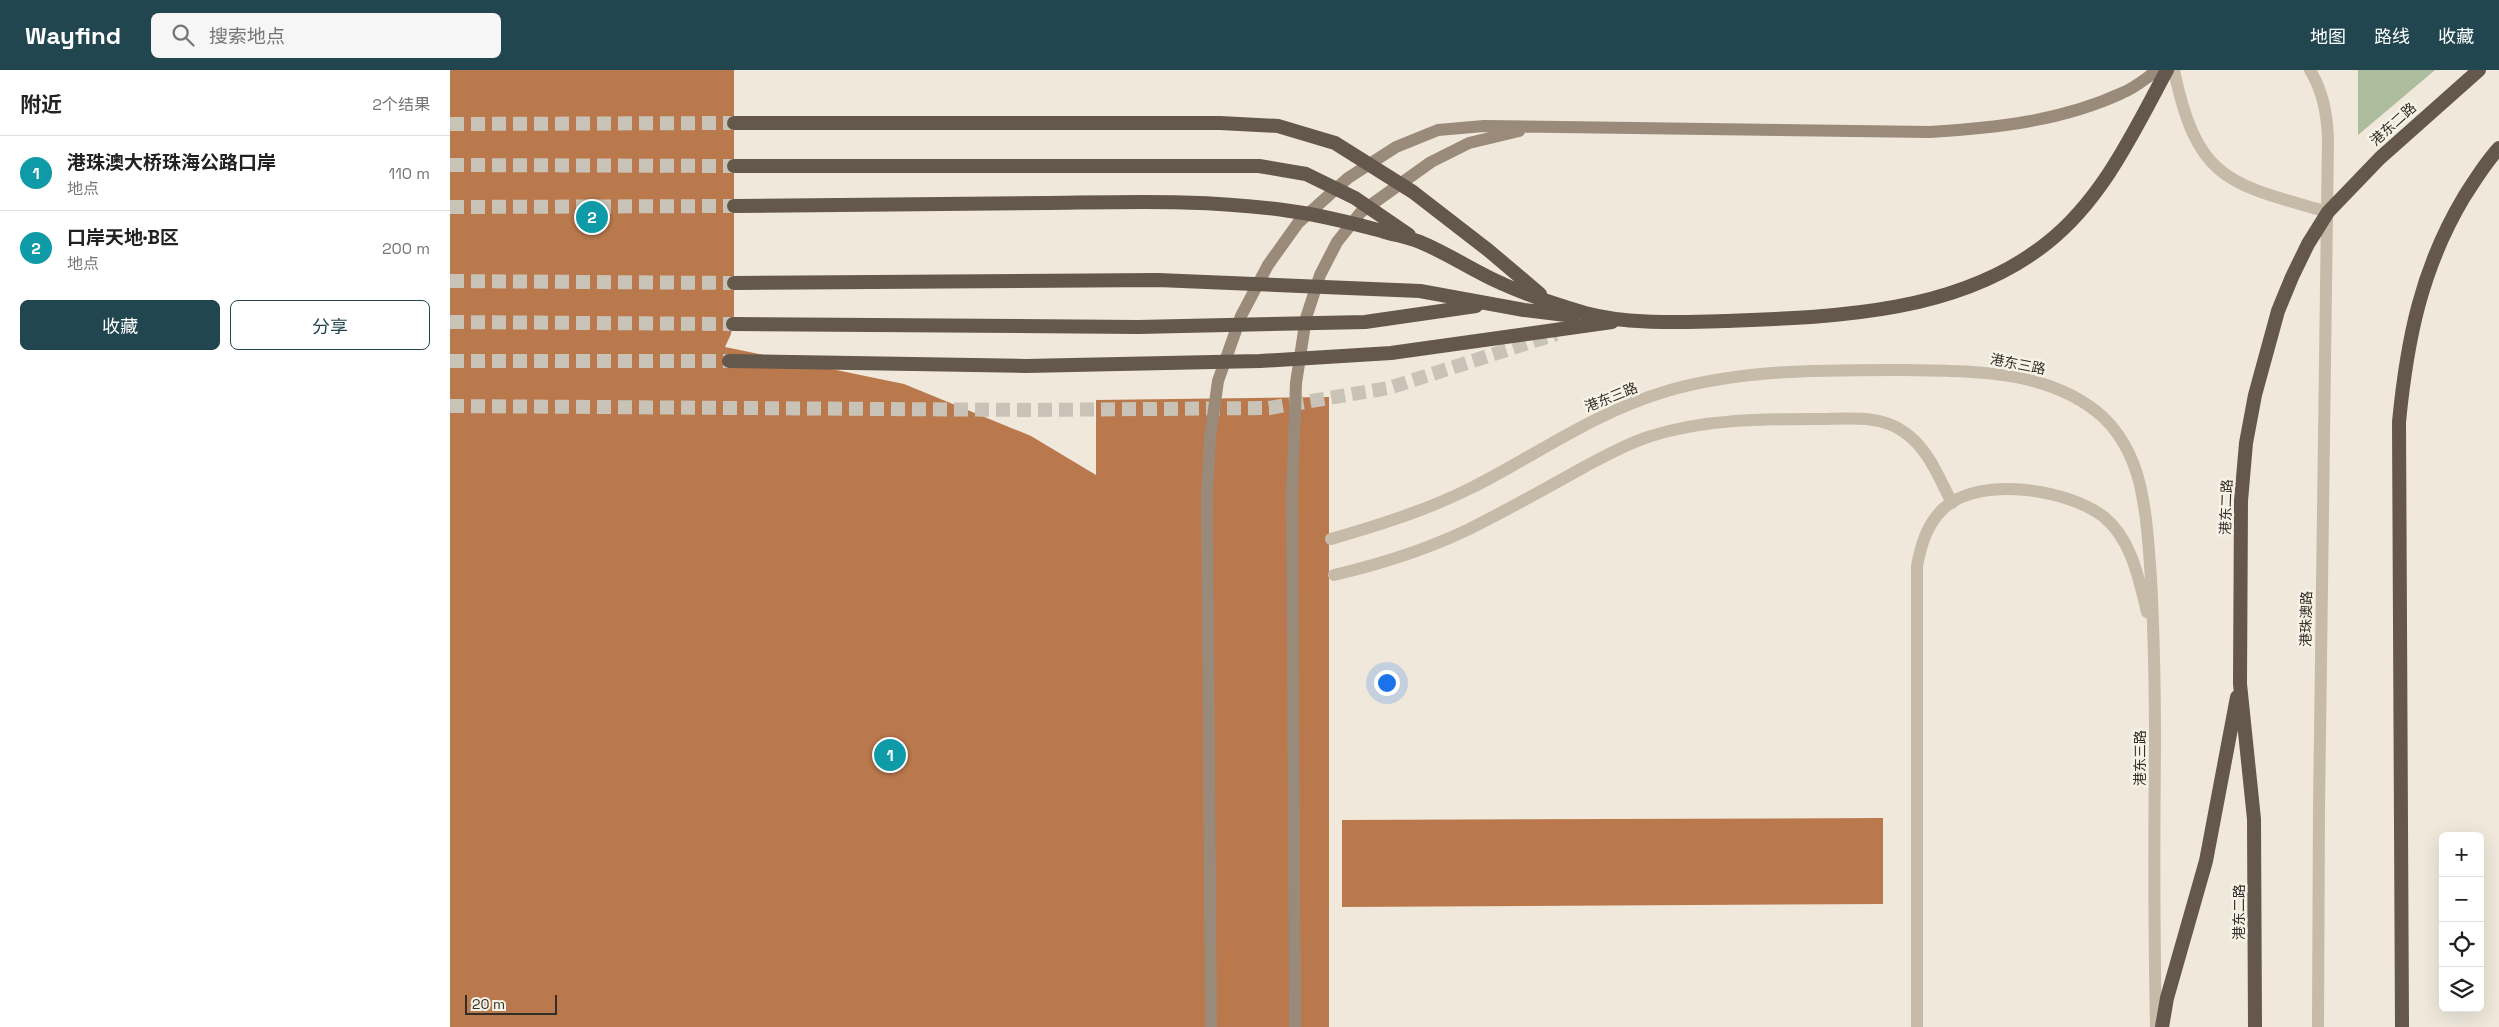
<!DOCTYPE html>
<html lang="zh">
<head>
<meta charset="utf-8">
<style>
  :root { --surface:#fff; --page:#f6f6f6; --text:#222; --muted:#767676; --line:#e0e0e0; --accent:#214650 }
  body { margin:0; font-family:"Space Grotesk","Noto Sans SC",sans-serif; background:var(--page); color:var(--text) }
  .controls { position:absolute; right:15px; bottom:15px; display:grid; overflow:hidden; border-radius:8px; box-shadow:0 5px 20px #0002 }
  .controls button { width:45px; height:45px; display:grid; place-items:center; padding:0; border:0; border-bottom:1px solid var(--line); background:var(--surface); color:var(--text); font:25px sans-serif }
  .scale { position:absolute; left:15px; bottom:12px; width:92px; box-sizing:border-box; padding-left:5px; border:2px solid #332d27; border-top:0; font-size:14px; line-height:18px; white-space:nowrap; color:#332d27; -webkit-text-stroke:4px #f7f2e6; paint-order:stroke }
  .you { position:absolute; left:936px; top:612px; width:18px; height:18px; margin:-12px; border:4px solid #fff; border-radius:50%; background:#1a73e8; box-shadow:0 0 0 8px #1a73e833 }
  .badge { display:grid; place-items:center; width:32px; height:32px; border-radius:50%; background:var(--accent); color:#fff; font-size:16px; font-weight:700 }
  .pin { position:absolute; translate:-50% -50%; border:2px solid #fff; box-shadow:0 1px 5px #0006 }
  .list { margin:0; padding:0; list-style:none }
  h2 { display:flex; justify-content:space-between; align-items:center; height:65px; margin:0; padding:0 20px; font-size:21px }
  h2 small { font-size:16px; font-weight:400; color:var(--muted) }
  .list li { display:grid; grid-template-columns:32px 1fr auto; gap:15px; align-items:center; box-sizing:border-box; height:75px; padding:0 20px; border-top:1px solid var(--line) }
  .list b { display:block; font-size:19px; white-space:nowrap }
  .list p { margin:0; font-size:16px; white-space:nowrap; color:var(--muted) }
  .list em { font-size:16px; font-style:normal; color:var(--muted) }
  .actions { display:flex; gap:10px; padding:15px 20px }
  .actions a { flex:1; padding:11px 0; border:1px solid var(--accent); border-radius:8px; text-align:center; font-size:18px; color:var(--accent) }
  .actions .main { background:var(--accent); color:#fff }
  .icon { flex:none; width:28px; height:28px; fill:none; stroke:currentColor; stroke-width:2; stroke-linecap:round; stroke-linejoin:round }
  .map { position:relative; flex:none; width:2049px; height:957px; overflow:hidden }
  header { display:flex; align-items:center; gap:30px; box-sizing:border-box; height:70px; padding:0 25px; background:var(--accent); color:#fff }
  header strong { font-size:24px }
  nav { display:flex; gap:28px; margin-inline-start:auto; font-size:18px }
  .search { width:350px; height:45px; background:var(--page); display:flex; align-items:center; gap:12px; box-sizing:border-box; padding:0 18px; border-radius:8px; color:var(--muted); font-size:19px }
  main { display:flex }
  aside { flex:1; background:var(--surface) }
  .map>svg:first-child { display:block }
  .green { fill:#acbc9c }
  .building { fill:#ba794d }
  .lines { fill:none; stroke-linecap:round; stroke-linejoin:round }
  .trunk-tunnel { stroke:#c9c3b7; stroke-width:14; stroke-dasharray:14 7; stroke-linecap:butt }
  .service { stroke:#c6baa8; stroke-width:12 }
  .minor { stroke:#c6baa8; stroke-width:12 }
  .secondary { stroke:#998a79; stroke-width:12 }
  .trunk { stroke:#64574c; stroke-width:14 }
  .labels { text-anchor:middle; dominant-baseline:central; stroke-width:5; stroke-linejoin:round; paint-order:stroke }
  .street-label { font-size:14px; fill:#332d27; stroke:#f7f2e6 }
</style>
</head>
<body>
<header>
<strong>Wayfind</strong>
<div class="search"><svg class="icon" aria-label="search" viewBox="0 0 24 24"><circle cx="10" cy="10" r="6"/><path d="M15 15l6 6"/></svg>搜索地点</div>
<nav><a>地图</a><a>路线</a><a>收藏</a></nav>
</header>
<main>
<aside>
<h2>附近<small>2个结果</small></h2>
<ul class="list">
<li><span class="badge" style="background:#0f9aa8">1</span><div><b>港珠澳大桥珠海公路口岸</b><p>地点</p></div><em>110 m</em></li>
<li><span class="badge" style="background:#0f9aa8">2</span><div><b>口岸天地·B区</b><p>地点</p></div><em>200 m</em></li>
</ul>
<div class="actions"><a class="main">收藏</a><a>分享</a></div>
</aside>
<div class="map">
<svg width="2049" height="957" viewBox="0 0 2049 957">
  <rect width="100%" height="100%" fill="#efe8db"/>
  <path class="green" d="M1908,0H1985L1908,65Z"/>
  <path class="building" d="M0,0H284V245L281,264L275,277L454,314L581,366L646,405V330L879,327V957H0Z
    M1433,748V834L892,837V750Z"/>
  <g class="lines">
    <path class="trunk-tunnel" d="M0,54L284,53
      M0,95L284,96
      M0,137L284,136
      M0,211L284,213
      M0,252L283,254
      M0,291H279
      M0,336L581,340L819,338L939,318L1106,264"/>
    <path class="service" d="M881,469C929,455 978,440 1023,417C1090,383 1143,343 1217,321C1293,299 1375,300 1454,300C1521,301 1600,299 1653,347C1676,369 1688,399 1693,430C1698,456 1699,483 1701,509C1704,565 1705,619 1705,675C1704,769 1704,863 1706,957
      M884,505C935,493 986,477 1033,452C1068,434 1102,415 1136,396C1157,385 1178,373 1201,366C1255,349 1311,349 1366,349C1395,349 1430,344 1454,362C1478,378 1489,408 1502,433
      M1467,957V496C1471,475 1477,454 1493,439C1529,405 1618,419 1654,447C1682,470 1689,510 1697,542"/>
    <path class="minor" d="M1724,0C1747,111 1779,114 1878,142
      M1860,0C1873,22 1877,43 1878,69L1869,739L1868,957"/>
    <path class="secondary" d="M761,957L757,424L760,368L768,311L791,246L818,195L848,153L898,108L946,77L988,60L1034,56L1480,62C1545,58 1612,51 1672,23C1685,18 1696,8 1708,0
      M845,957L842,423L846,313L856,248L870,205L887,172L911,142L981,92L1019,73L1069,61"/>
    <path class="trunk" d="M284,53H770L828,56L885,73L963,122L1038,180L1090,224
      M284,96H809L856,104L905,128L959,165
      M284,136C389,135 493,134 598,133C678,132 760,129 840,141C871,145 902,153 932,161C944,165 958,167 970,172C999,184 1025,202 1053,214C1079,226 1108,235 1135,243C1180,255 1229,252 1275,251C1384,247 1508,244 1597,173C1653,129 1684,61 1717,0
      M284,213L708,210L970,221L1074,240L1124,246
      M283,254L688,257L915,252L1026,236
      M279,291L576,296L810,291L941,283L1162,252
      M1712,957L1717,928L1756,791L1787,627
      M1805,957L1804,749L1790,614L1791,431L1796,373L1805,325L1828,241L1842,207L1858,174L1878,142L1930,88L2029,0
      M1952,957L1949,352C1957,270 1971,199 2014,127C2025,110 2035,93 2049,78"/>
  </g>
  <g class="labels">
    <g class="street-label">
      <text transform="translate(1943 54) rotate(-42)">港东二路</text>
      <text transform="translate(1568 294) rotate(11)">港东三路</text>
      <text transform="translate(1161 327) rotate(-22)">港东三路</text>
      <text transform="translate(1776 437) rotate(-88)">港东二路</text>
      <text transform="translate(1856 549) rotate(-89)">港珠澳路</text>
      <text transform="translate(1690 688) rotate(-90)">港东三路</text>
      <text transform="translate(1789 842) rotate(-90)">港东二路</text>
    </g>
  </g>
</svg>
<div class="controls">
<button>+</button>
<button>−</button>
<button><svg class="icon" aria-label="locate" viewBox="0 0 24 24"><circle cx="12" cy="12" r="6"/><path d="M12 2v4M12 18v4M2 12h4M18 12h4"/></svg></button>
<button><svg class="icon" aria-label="layers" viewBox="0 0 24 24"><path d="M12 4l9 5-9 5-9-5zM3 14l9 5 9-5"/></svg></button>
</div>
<div class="scale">20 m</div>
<div class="you"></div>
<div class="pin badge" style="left:440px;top:685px;background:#0f9aa8">1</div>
<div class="pin badge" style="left:142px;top:147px;background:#0f9aa8">2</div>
</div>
</main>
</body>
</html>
